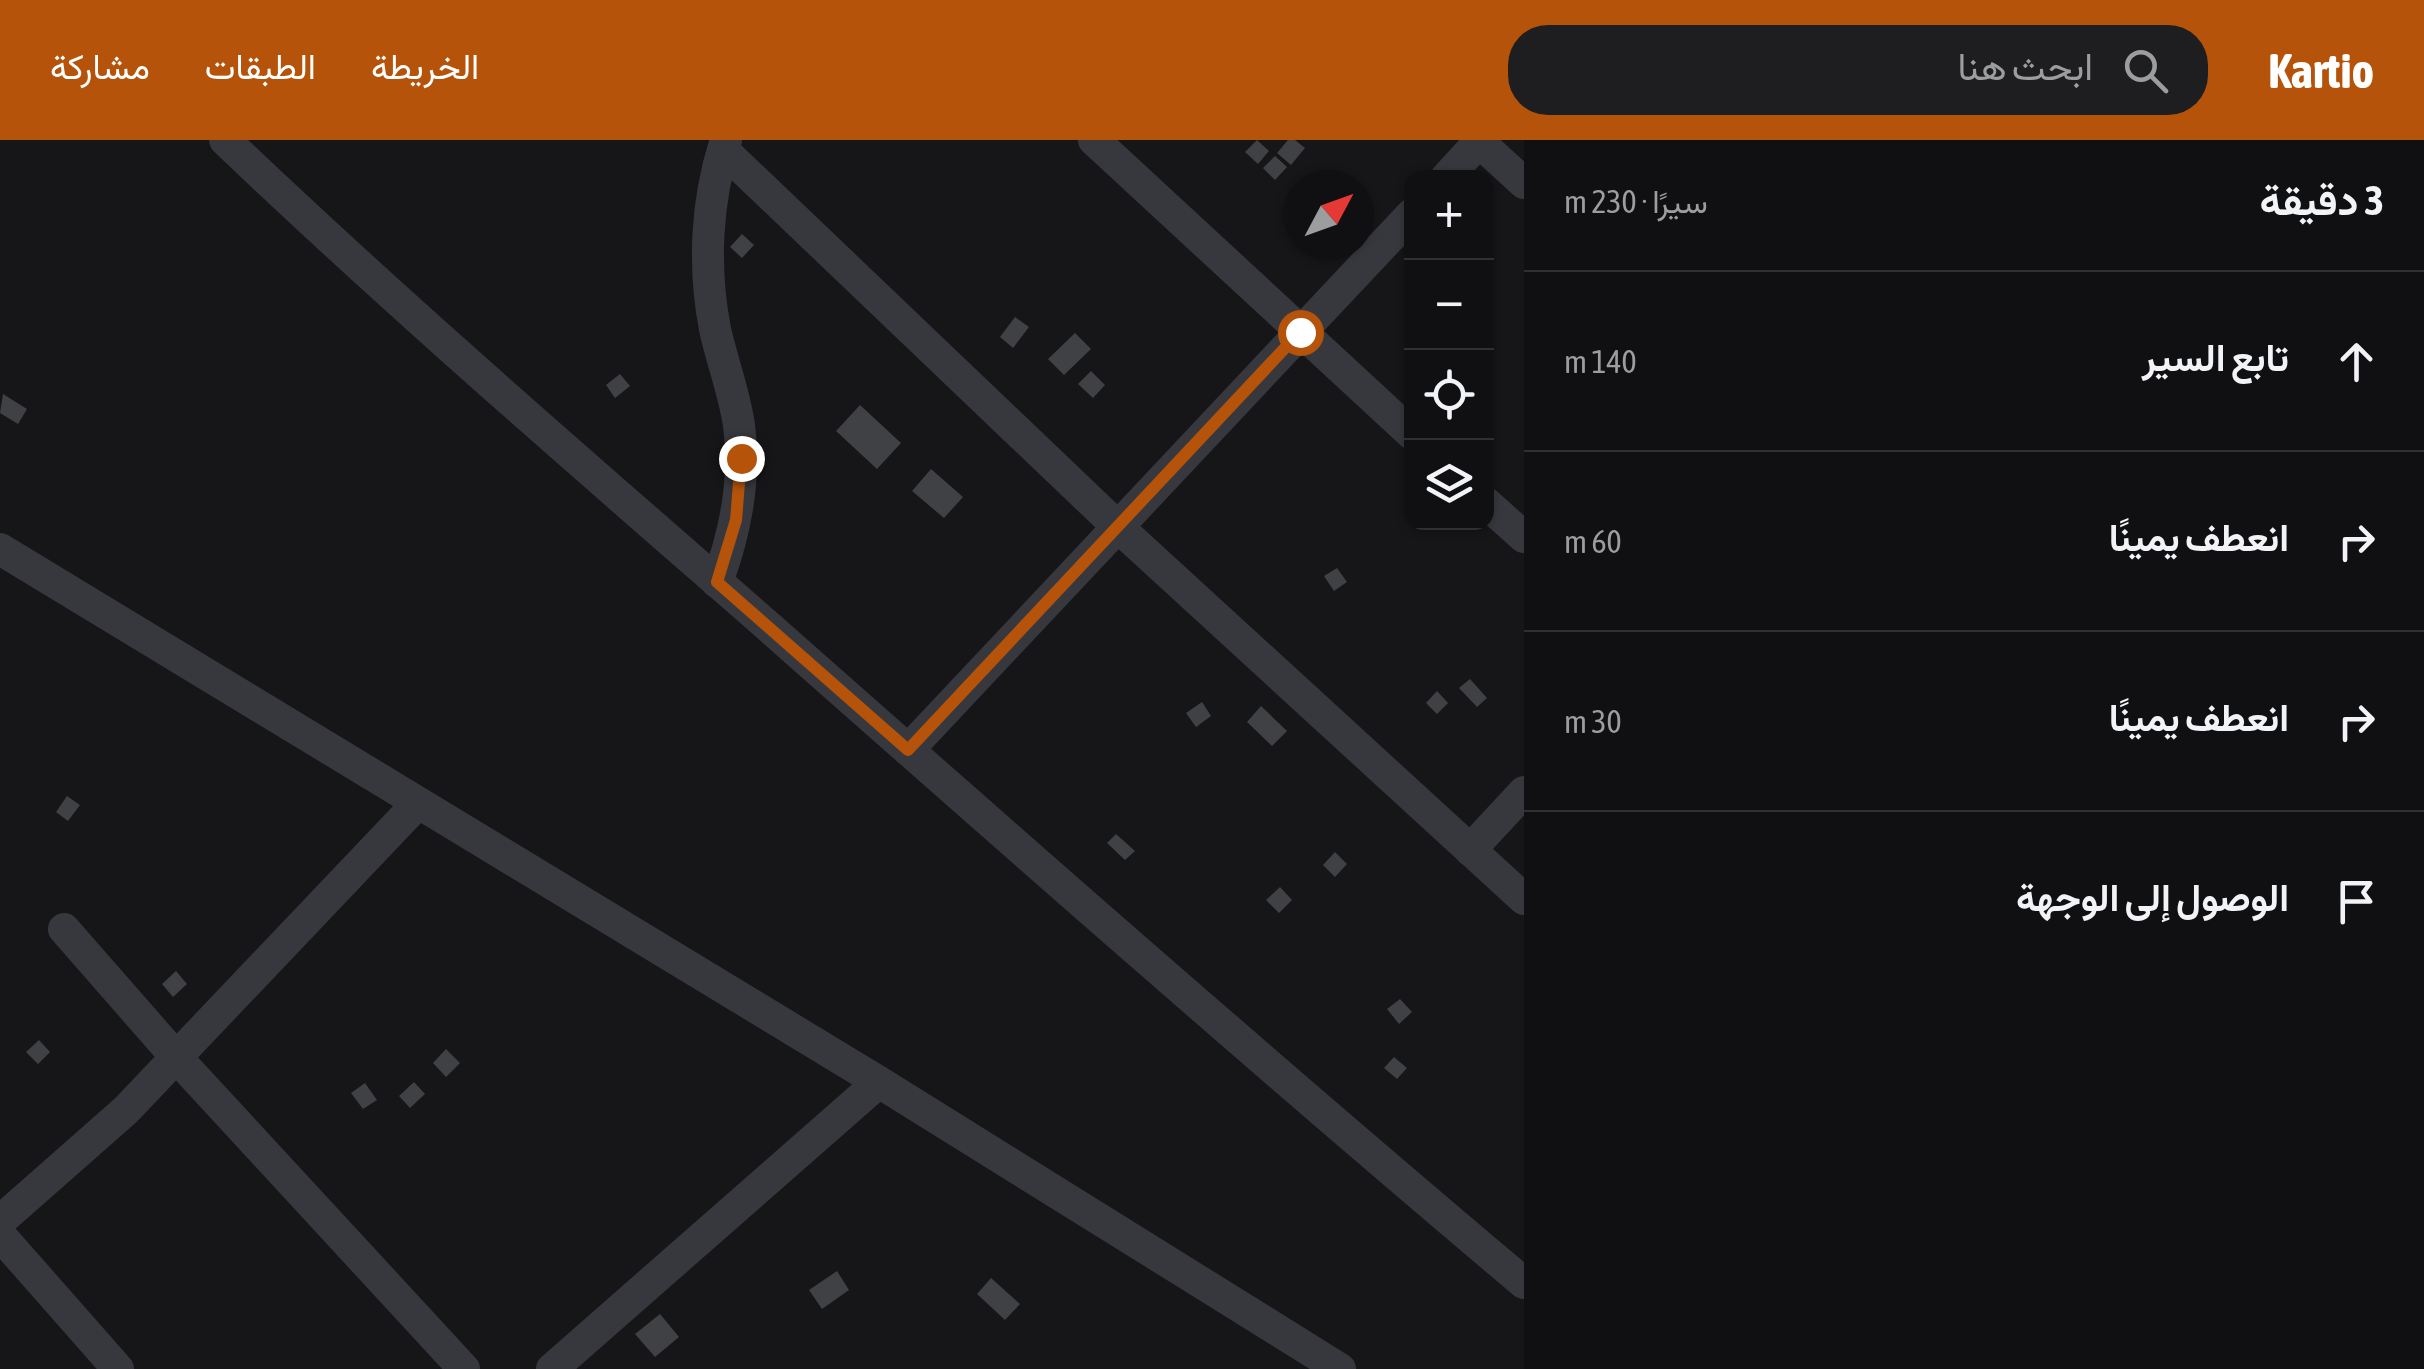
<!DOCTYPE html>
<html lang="ar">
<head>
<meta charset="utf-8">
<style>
  :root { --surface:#101012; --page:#1e1e20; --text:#f1f3f6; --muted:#9c9d9f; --line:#303032; --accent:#b45309 }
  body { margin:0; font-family:"Asap Condensed",Vazirmatn,sans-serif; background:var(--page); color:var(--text); direction:rtl }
  .controls { position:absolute; right:30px; top:30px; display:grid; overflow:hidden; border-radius:20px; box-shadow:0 2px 8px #0004 }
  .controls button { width:90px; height:90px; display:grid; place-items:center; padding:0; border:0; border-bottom:2px solid var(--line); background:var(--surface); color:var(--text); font:50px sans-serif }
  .compass { position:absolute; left:1284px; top:30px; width:90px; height:90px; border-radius:50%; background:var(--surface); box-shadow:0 2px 8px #0004; rotate:49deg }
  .stop { position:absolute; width:30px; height:30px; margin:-22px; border:8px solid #b45309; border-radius:50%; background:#fff }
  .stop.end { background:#b45309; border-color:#fff; box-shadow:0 2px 10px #0008 }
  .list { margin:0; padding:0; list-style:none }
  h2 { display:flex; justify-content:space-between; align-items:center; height:130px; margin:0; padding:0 40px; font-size:42px }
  h2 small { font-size:32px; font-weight:400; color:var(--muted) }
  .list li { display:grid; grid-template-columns:65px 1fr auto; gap:30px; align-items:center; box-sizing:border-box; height:180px; padding:0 40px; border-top:2px solid var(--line) }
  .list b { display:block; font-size:38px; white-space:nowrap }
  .list em { font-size:32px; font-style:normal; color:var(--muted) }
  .icon { flex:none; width:55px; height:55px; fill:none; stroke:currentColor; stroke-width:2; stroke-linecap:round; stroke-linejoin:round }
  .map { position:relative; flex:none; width:1524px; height:1229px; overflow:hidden; direction:ltr }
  header { display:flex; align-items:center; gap:60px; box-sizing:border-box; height:140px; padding:0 50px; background:var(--accent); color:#fff }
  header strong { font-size:48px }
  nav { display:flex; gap:55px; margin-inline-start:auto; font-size:35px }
  .search { width:700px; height:90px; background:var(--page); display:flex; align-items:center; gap:25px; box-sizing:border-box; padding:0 35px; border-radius:40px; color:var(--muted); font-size:38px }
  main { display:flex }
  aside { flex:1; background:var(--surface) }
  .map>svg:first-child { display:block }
  .building { fill:#404145 }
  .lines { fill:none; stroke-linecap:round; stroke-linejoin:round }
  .minor { stroke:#37383d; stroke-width:32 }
  .route { stroke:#b45309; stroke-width:12 }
</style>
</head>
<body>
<header>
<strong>Kartio</strong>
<div class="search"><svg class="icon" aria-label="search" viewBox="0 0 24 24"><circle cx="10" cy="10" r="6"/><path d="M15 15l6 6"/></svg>ابحث هنا</div>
<nav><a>الخريطة</a><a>الطبقات</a><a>مشاركة</a></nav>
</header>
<main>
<aside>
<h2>3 دقيقة<small>سيرًا · 230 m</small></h2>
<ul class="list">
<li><svg class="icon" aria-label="ahead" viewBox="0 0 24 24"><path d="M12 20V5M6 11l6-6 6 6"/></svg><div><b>تابع السير</b></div><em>140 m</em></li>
<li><svg class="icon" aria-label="right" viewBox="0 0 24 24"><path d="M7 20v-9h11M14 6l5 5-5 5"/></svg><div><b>انعطف يمينًا</b></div><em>60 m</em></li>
<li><svg class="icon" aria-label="right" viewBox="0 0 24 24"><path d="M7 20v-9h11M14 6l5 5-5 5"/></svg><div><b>انعطف يمينًا</b></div><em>30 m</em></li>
<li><svg class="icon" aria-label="arrive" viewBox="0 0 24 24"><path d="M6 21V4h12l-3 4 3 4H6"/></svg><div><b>الوصول إلى الوجهة</b></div></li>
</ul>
</aside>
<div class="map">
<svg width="1524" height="1229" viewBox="0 0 1524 1229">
  <rect width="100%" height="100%" fill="#161618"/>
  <path class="building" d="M1257,0L1269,11L1258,24L1245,12Z
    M1288,0H1295L1305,8L1291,25L1277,13Z
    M1275,16L1287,27L1275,40L1263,28Z
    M742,94L754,105L742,118L730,107Z
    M1015,177L1029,187L1013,208L1000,197Z
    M1075,193L1091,209L1064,235L1048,219Z
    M1091,231L1105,245L1093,258L1078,244Z
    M620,234L630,246L615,258L606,245Z
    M3,254L27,269L18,284L0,273Z
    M860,265L901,303L877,329L836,291Z
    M931,329L963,357L944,378L912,351Z
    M1337,428L1347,442L1334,451L1324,436Z
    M1470,539L1487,558L1477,567L1459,548Z
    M1437,551L1448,563L1437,574L1426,563Z
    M1202,562L1211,576L1196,587L1186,573Z
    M1261,566L1287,591L1272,606L1247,582Z
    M67,656L80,665L68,681L56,672Z
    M1116,694L1135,711L1125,720L1107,703Z
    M1335,712L1347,724L1335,737L1323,725Z
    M1280,747L1292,760L1279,773L1266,760Z
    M176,831L187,844L173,857L162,844Z
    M1400,859L1412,872L1399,884L1387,869Z
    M39,900L50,912L38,924L26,912Z
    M446,909L460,923L446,937L433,923Z
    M1394,917L1407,928L1397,939L1384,928Z
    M414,942L425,954L410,968L399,956Z
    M365,943L377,960L363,969L351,953Z
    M837,1131L849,1150L822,1169L809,1150Z
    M991,1138L1020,1164L1005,1180L977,1154Z
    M660,1174L679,1197L655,1217L635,1194Z"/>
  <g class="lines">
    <path class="minor" d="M225,0C401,168 586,327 769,487C1019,708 1269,928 1524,1143
      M1094,0L1412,294
      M1477,0L1524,43
      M723,10L1118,387L1524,759
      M1446,38L1479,2
      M1486,363L1524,397
      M0,409L879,942L1340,1229
      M717,442C736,391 746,339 739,285C734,252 722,221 715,189C703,127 706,60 726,0
      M908,610L1412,74
      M1470,710L1524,652
      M64,789L176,917L464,1229
      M0,1081L126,970L418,663
      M0,1095L118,1229
      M552,1229L879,942"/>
  </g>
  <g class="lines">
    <path class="route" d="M741,318L736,380L717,442L908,610L1300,192"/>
  </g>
</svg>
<div class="controls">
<button>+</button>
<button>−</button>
<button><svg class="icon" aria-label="locate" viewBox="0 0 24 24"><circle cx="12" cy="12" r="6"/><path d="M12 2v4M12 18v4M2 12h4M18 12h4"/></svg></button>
<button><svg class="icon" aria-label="layers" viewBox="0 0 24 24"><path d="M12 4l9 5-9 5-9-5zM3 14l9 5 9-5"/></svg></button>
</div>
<svg class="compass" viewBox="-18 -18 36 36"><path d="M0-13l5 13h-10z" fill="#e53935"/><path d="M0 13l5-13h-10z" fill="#9c9d9f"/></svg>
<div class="stop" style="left:1300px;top:192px"></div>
<div class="stop end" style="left:741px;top:318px"></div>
</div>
</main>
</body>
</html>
